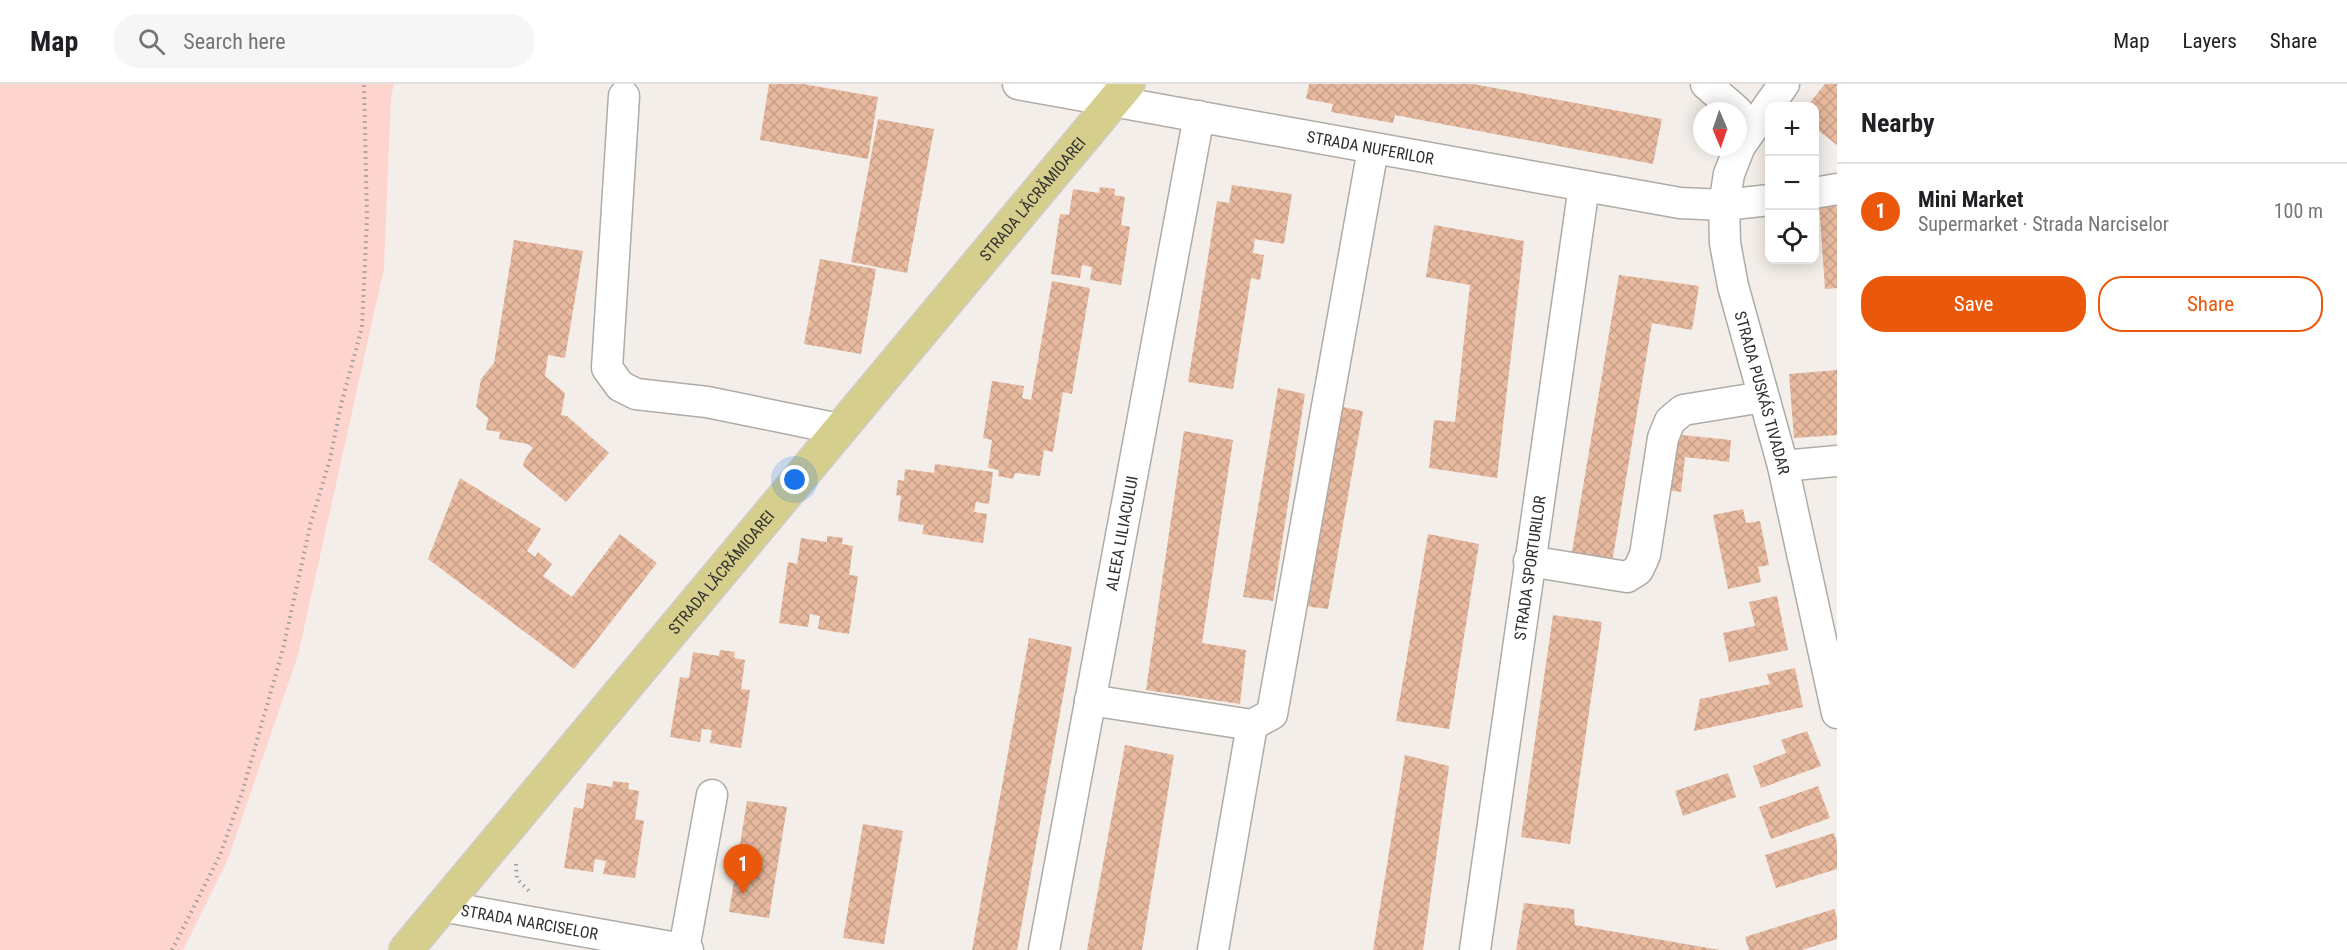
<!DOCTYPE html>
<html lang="en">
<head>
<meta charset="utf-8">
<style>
  :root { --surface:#fff; --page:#f6f6f6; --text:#202124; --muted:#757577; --line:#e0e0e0; --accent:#ea580c }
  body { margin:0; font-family:"Roboto Condensed",sans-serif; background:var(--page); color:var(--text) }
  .controls { position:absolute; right:18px; top:18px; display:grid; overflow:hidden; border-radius:12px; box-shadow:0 3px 15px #0003 }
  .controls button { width:54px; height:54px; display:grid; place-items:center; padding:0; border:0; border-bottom:2px solid var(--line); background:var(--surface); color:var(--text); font:30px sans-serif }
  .compass { position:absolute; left:1693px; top:18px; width:54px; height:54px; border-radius:50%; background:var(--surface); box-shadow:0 3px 15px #0003; rotate:178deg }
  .you { position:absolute; left:795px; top:396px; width:21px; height:21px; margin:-15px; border:4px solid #fff; border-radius:50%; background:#1a73e8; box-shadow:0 0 0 9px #1a73e833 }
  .badge { display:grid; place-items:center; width:39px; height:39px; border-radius:50%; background:var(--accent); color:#fff; font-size:20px; font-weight:700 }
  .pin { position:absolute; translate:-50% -50px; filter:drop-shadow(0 2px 3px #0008) }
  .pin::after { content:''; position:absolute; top:32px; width:21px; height:18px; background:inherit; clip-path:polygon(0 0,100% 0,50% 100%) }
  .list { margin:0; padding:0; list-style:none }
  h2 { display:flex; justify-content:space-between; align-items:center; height:78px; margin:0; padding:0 24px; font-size:26px }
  h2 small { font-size:20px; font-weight:400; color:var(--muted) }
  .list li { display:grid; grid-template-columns:39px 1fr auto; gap:18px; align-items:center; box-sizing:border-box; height:96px; padding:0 24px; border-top:2px solid var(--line) }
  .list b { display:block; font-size:22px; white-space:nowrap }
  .list p { margin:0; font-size:20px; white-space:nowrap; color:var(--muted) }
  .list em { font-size:20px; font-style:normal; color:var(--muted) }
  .actions { display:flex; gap:12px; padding:18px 24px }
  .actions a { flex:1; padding:14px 0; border:2px solid var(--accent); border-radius:24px; text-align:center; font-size:21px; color:var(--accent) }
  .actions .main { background:var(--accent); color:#fff }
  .icon { flex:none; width:33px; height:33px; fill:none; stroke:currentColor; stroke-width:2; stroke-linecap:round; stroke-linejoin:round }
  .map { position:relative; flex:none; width:1837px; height:866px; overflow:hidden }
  header { display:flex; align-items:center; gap:36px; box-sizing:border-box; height:84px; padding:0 30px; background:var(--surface); border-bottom:2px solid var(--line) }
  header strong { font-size:28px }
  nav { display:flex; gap:33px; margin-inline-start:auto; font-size:21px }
  .search { width:420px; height:54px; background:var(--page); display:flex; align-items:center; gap:15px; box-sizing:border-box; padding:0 21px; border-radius:24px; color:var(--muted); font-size:22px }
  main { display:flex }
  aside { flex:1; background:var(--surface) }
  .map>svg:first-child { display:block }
  .green { fill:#fed4cf }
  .building { fill:url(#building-cross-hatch) }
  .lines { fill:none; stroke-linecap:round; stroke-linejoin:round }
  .minor-casing { stroke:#afaba6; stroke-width:33 }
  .major-casing { stroke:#cecdcd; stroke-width:36 }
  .path { stroke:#a09c99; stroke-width:4; stroke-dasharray:1.5 4.5; stroke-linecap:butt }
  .minor { stroke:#fff; stroke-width:30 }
  .major { stroke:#d6ce8d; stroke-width:33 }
  .labels { text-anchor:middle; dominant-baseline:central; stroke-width:4.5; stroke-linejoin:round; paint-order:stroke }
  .street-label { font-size:16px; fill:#312f2d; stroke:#fff }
</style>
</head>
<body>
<header>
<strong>Map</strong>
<div class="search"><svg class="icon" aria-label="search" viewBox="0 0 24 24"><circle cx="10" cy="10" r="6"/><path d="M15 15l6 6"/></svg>Search here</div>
<nav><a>Map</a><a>Layers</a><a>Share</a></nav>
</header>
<main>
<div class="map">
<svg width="1837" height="866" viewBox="0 0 1837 866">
  <defs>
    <pattern id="building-cross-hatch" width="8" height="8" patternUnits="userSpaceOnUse" patternTransform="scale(1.5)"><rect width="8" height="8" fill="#e7b99f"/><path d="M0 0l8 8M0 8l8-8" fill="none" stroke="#c79f89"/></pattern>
  </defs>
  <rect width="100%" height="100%" fill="#f3eee9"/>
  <path class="green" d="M0,0H394L391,13L384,184L298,571L228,775L183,866H0Z"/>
  <path class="building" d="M769,0H803L878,13L868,75L760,56Z
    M1309,0H1473L1662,35L1653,80L1395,31L1393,39L1331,28L1333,20L1306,15Z
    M1825,0H1837V61L1814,43V22H1807Z
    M878,35L934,45L907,189L851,178Z
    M1232,101L1292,110L1284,160L1255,155L1253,169L1264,171L1260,196L1251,194L1233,305L1188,298L1217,117L1229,119Z
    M1100,103L1115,105L1114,111L1125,113L1121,141L1130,143L1121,201L1090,196L1092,183L1082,181L1080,194L1051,190L1060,130L1069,131L1073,105L1099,109Z
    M1837,117V204L1825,205L1819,118Z
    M1434,141L1524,157L1497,394L1429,384L1434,336L1455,338L1470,201L1426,193Z
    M514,156L583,167L565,274L548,271L545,292L565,309L561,331L567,332L609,369L566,418L523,382L525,375L533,364L528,360L499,355L500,348L486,346L488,334L476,323L481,295L494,279Z
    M820,175L876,185L861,270L804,260Z
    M1619,191L1699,202L1692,246L1652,239L1610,491L1569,485Z
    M1052,197L1090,204L1072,310L1063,308L1053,368L1044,366L1040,392L1015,389L1013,395L998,392L999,386L988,384L992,356L983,354L992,297L1024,302L1022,314L1031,316Z
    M1837,286V351L1794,354L1789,290Z
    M1278,304L1305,310L1273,517L1243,513Z
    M1337,322L1363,327L1328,525L1304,522Z
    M1184,347L1233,356L1202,559L1246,566L1240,620L1146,606Z
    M1672,350L1731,356L1729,378L1685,373L1681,408L1666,406Z
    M935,380L993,388L989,420L976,418L974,428L987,430L983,459L922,450L924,441L898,437L901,412L896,411L898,396L904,397L905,385L934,389Z
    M460,394L541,445L527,467L535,473L538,468L552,480L543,492L572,513L620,450L657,479L574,585L428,475Z
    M1743,425L1746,439L1760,437L1769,481L1758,483L1761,498L1728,505L1713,431Z
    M1428,450L1479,460L1449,645L1396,637Z
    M827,452L843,454L842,460L853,462L849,491L858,492L849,550L818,545L820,532L810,530L808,543L779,539L788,478L797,480L801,454L827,458Z
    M1777,512L1788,566L1729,578L1723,549L1755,542L1749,518Z
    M1553,531L1602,538L1570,760L1521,753Z
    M1029,554L1072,563L1017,866H972Z
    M720,566L735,568L734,574L745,576L741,605L750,606L741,664L710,659L712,646L702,645L700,658L670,653L680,593L689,594L693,568L719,572Z
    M1795,584L1803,623L1694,647L1700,615L1770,600L1767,590Z
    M1807,647L1821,682L1761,704L1753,682L1786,669L1781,656Z
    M1125,661L1174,671L1142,866H1087Z
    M1405,671L1449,682L1423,866H1373Z
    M1728,689L1736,713L1683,732L1675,707Z
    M613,697L629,699L628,705L639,707L635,735L644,737L635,794L603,790L606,777L595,775L593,788L564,784L574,723L583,725L587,699L612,703Z
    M1818,702L1830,734L1771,755L1759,723Z
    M747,717L787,723L769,834L729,828Z
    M863,740L903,747L884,860L843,854Z
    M1834,749L1837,760V785L1776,804L1765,771Z
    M1524,819L1574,825L1575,841L1720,866H1516Z
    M1834,825L1837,833V855L1802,866H1749L1745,853Z"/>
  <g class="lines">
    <defs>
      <g id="minor">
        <path id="s1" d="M1018,0L1680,119L1724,121L1770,116"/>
        <path d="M1706,0L1737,27"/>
        <path id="s2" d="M1784,0L1740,62L1729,90L1724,121L1725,159L1733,202L1783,382L1837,629"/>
        <path d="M624,12L607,284L620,302L636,310L707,318L839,345"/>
        <path d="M1814,109L1837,105"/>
        <path d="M1783,382L1837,377"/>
        <path d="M1529,477L1627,493L1638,486L1645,471L1663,354L1670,337L1683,326L1763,313"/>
        <path d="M1090,616L1252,641L1272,630L1373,65"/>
        <path id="s3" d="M441,822L688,866"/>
        <path d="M684,865L712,711"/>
        <path id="s4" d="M1044,866L1199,32"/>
        <path d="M1213,866L1252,641"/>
        <path id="s5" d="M1475,866L1584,102"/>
      </g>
      <g id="major">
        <path id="s6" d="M406,866L1128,0"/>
      </g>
    </defs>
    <use href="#minor" class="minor-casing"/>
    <use href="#major" class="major-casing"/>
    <path class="path" d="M516,780L517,795L529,807
      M172,866L220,771L242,709L283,565L311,438L330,375L341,321L362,243L367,135L364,0"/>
    <use href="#minor" class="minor"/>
    <use href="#major" class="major"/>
  </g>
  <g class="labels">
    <g class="street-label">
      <text stroke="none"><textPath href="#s1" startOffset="358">STRADA NUFERILOR</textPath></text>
      <text stroke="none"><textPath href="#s6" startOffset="978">STRADA LĂCRĂMIOAREI</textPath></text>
      <text stroke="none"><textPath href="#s2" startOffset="330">STRADA PUSKÁS TIVADAR</textPath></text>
      <text stroke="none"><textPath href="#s4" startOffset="424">ALEEA LILIACULUI</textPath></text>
      <text stroke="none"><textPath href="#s5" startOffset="386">STRADA SPORTURILOR</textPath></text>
      <text stroke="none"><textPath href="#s6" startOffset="492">STRADA LĂCRĂMIOAREI</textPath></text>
      <text stroke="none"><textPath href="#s3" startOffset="90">STRADA NARCISELOR</textPath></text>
    </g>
  </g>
</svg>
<div class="controls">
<button>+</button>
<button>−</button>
<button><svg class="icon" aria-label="locate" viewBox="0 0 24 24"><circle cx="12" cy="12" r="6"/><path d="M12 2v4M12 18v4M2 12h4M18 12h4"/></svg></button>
</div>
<svg class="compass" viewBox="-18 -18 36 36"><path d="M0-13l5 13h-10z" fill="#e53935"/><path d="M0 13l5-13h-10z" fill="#757577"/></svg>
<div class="you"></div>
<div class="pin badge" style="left:743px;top:810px">1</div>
</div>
<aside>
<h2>Nearby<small></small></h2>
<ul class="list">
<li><span class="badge">1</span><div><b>Mini Market</b><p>Supermarket · Strada Narciselor</p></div><em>100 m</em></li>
</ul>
<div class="actions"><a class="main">Save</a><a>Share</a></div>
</aside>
</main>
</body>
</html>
